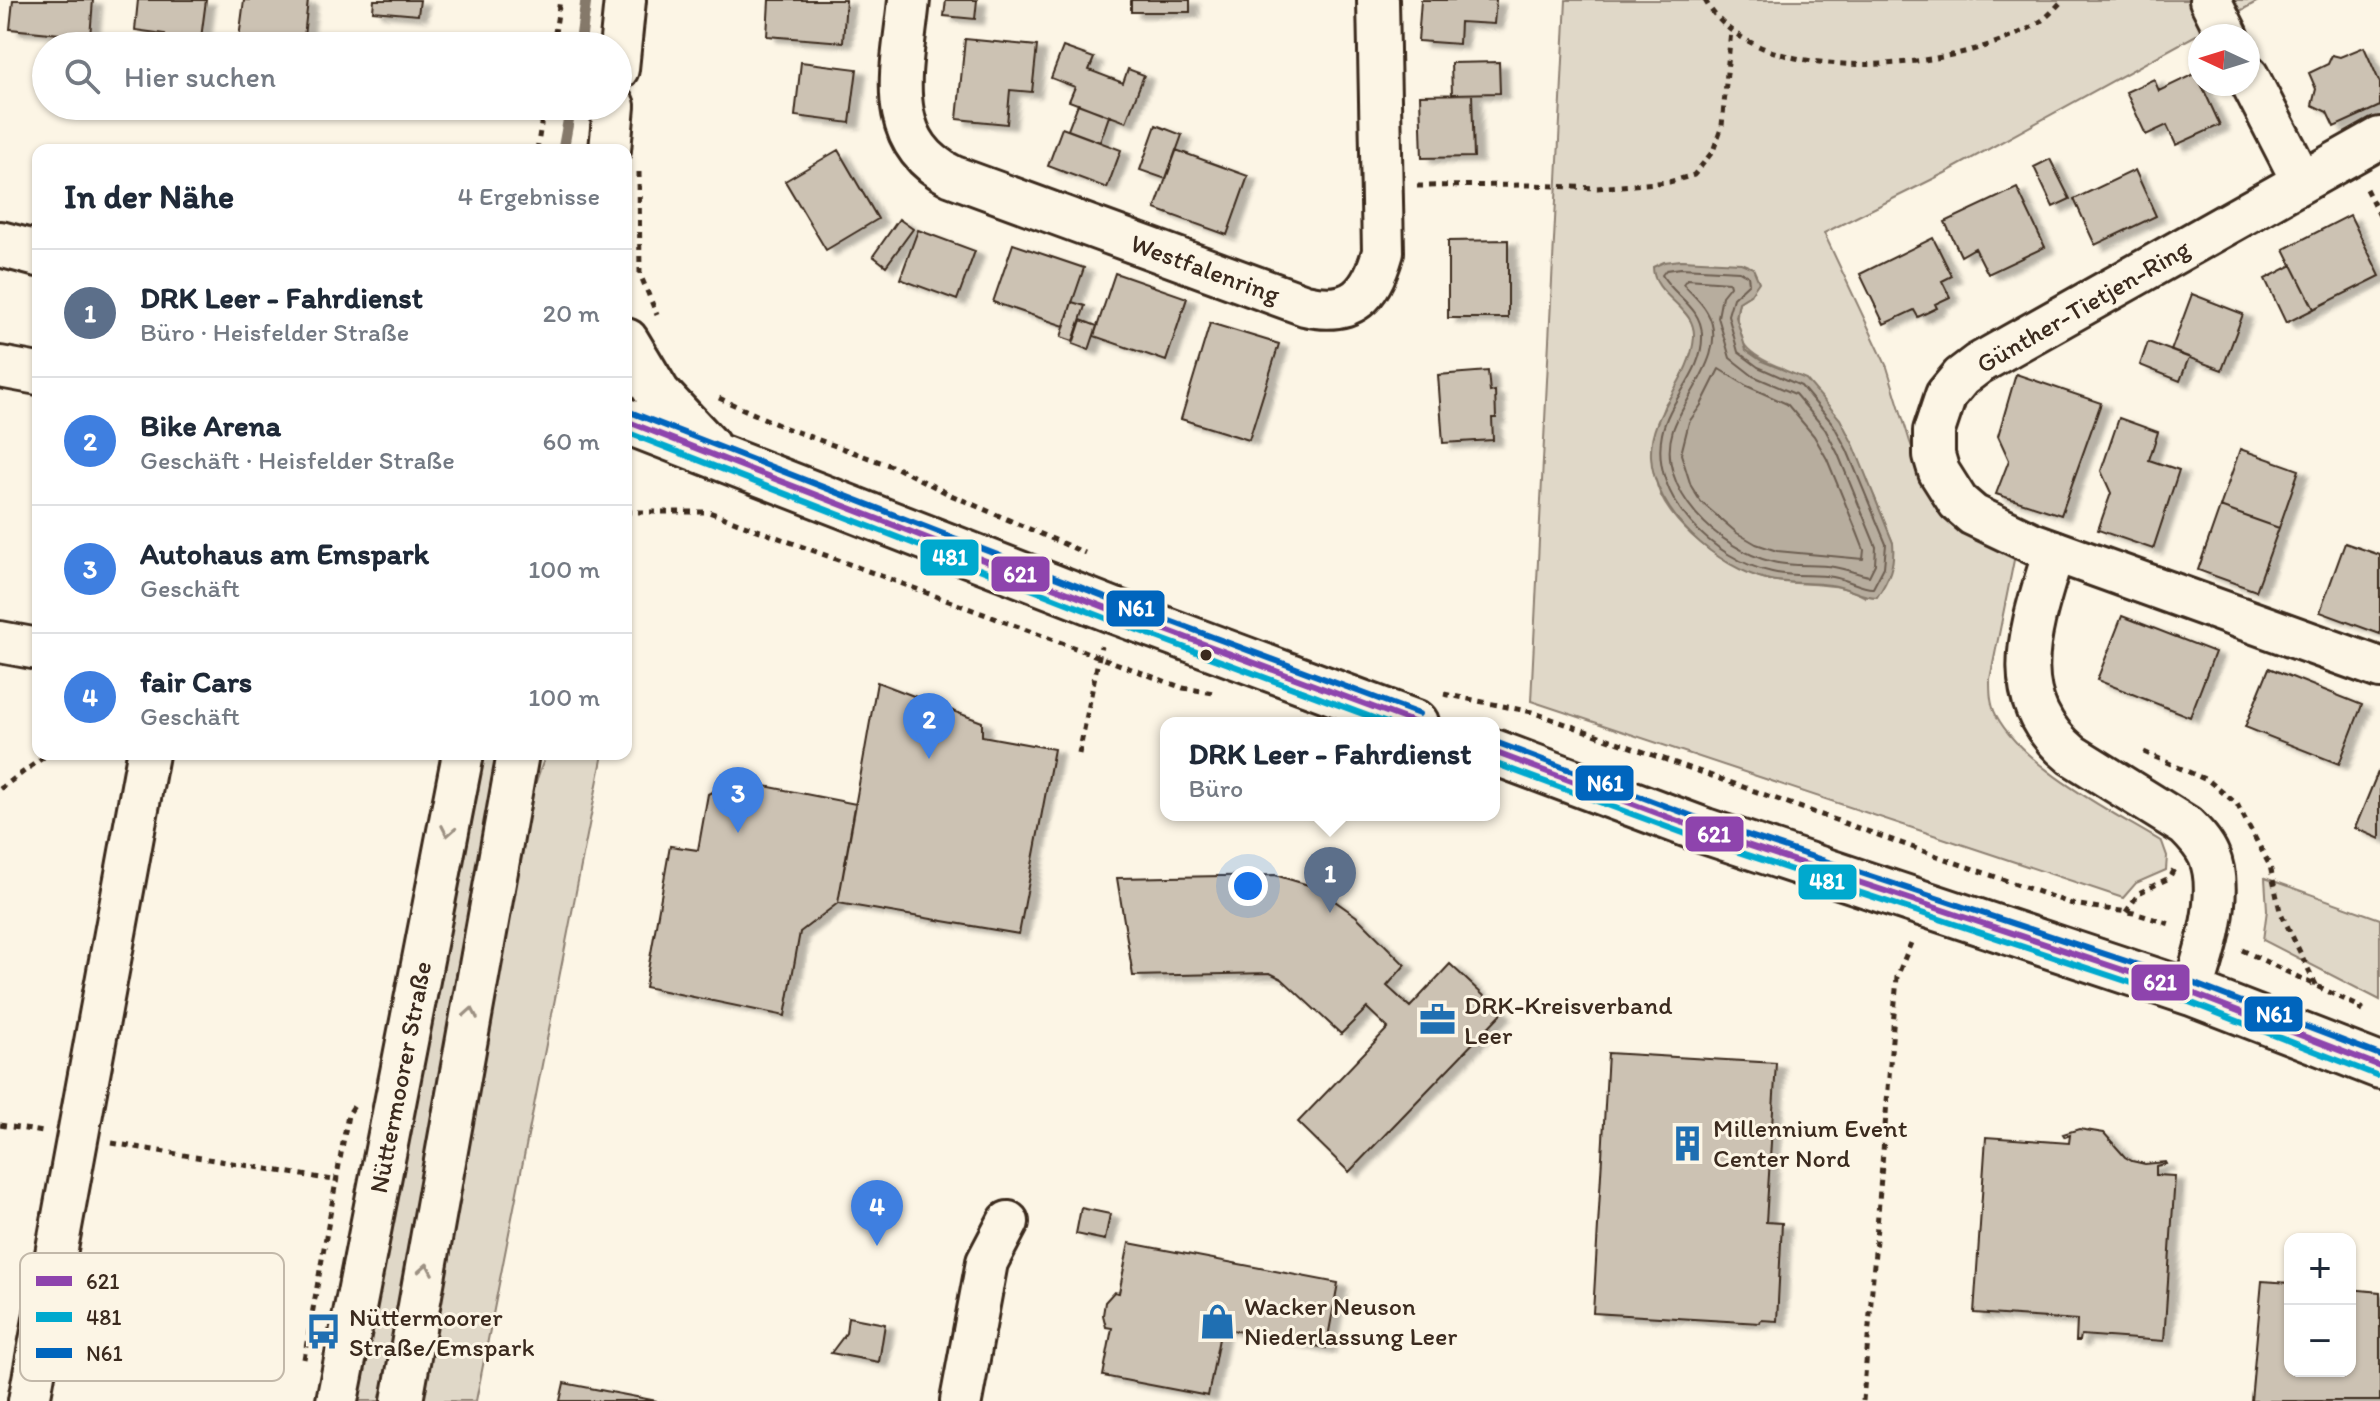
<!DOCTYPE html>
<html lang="de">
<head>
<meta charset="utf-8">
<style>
  :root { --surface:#fff; --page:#f6f6f7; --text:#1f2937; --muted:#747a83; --line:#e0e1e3; --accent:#1a73e8 }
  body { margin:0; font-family:Itim,sans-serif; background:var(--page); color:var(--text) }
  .controls { position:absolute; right:24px; bottom:24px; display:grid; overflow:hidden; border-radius:16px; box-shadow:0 2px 6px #0004 }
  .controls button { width:72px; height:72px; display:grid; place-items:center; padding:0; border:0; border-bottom:2px solid var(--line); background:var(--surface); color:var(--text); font:40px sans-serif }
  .compass { position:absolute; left:2188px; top:24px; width:72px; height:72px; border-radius:50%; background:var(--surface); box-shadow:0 2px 6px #0004; rotate:274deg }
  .you { position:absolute; left:1248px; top:886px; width:28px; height:28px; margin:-20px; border:6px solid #fff; border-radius:50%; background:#1a73e8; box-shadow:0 0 0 12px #1a73e833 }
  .badge { display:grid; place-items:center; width:52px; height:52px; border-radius:50%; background:var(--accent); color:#fff; font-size:26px; font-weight:700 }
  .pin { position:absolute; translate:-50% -66px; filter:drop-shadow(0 2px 4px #0008) }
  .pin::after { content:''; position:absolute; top:42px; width:28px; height:24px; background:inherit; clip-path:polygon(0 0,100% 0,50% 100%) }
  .popup { position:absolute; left:1160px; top:717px; width:340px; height:104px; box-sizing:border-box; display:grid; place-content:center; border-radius:16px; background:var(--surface); filter:drop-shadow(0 2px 6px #0005); font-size:26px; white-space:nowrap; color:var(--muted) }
  .popup b { font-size:30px; color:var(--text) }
  .popup::after { content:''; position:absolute; left:50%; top:100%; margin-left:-16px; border:16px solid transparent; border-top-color:var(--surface) }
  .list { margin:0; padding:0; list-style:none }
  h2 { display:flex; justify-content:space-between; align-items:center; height:104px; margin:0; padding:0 32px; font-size:34px }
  h2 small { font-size:26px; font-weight:400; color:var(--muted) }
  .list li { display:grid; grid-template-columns:52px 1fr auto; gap:24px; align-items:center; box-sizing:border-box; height:128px; padding:0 32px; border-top:2px solid var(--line) }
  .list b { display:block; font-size:30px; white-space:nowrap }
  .list p { margin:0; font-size:26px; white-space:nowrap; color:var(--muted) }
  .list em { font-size:26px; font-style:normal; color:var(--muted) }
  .icon { flex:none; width:44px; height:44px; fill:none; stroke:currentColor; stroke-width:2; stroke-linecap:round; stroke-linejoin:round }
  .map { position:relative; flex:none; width:2380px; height:1401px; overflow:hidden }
  .search { position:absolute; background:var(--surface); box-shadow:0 2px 6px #0004; left:32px; top:32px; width:600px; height:88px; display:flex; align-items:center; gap:20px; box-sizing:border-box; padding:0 28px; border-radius:44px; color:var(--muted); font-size:30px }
  .panel { position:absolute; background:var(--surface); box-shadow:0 2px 6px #0004; left:32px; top:144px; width:600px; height:616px; border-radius:16px }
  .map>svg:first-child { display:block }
  .green { fill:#e0d8c8; stroke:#8e8173; stroke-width:2; fill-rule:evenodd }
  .water { fill:#b7ad9e; stroke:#85796b; stroke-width:2 }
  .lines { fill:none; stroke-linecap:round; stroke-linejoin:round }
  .shore { stroke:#6d5e51; stroke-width:2 }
  .stream { stroke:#85796b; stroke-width:11 }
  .building { fill:#ccc2b3; stroke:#3b2a1e; stroke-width:2; filter:url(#shadow) }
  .minor-casing { stroke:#3b2a1e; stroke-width:46 }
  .major-casing { stroke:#3b2a1e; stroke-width:50 }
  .path { stroke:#3b2a1e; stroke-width:5; stroke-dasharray:6 6; stroke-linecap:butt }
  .minor { stroke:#fcf5e5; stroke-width:40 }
  .major { stroke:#fcf5e5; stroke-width:44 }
  .bus-1-casing { stroke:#fcf5e5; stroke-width:12 }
  .bus-2-casing { stroke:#fcf5e5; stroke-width:12 }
  .bus-3-casing { stroke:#fcf5e5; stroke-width:12 }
  .bus-1 { stroke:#8e44ad; stroke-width:6 }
  .bus-2 { stroke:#00a9ce; stroke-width:6 }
  .bus-3 { stroke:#0065bd; stroke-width:6 }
  .oneway { stroke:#9c9082 }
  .bus-dot { fill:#3b2a1e; stroke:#fcf5e5; stroke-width:3 }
  .labels { text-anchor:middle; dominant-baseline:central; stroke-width:6; stroke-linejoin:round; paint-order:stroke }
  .street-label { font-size:26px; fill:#3b2a1e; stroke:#fcf5e5 }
  .poi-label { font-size:26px; fill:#3b2a1e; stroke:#fcf5e5; text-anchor:start }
  .key { fill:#fcf5e5; stroke:#c2b8a9; stroke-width:2 }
  .key-label { font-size:22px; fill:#3b2a1e }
  .line-badge { stroke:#fcf5e5; stroke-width:3 }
  .badge-label { font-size:22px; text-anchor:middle; font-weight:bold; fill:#fff }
</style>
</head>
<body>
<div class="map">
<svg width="2380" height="1401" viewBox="0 0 2380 1401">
  <defs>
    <filter id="shadow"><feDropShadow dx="9" dy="5" stdDeviation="2" flood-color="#0004"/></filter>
  </defs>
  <rect width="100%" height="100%" fill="#fcf5e5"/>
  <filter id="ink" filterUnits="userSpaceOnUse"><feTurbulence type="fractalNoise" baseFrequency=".0125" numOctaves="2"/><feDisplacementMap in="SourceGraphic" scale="16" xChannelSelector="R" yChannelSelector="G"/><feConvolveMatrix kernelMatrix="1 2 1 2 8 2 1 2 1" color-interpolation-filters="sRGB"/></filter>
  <g filter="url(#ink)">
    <path class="green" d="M1566,0H2260L1945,173L1824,233L1887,367L1910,442L1930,496L1951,518L2015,555L1990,679C1990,691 1990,704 1996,715C2025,769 2111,811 2162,842L2167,856L2166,870L2136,883L2123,898L1531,701ZM1681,260L1702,262L1750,295L1739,302C1730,341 1749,356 1782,368L1874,496L1893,543L1865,597C1834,579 1805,587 1771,580C1731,572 1662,523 1656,479C1655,471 1660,414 1664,407C1666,401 1671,397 1674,392C1685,374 1700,344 1692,323C1690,318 1685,313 1681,308Z
      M473,754H502L387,1401H351Z
      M546,754H603L476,1401H417L522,820Z
      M2265,878L2380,919V1000L2263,940L2267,910Z"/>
    <path class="water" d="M1681,260L1741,263L1753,268L1759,282L1750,295L1739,302L1736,317L1746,350L1762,361L1806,379L1840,419L1854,446L1893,543C1895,565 1889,579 1877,597C1860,597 1848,587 1831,585C1811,582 1790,584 1770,580C1718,569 1653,512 1651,456C1649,411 1691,381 1694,337C1696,306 1653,297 1653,267L1664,262Z"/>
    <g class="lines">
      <path class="shore" d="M1681,268L1739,271L1748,276L1749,283L1733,298L1728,315L1738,352L1758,367L1801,386L1833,424L1847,450L1886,544L1884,567L1873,588C1864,589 1846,579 1833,577C1813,574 1792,577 1772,572C1714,560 1649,497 1662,434C1669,398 1704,373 1702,334C1701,307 1674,296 1662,275L1666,270Z
        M1687,279L1729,282L1730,286L1722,296L1718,317L1730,358L1753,376L1795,394L1825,429L1838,454L1876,547L1875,564L1869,576C1858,574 1846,569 1834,567C1814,564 1793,567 1773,562C1720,550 1654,489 1673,430C1684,396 1730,351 1707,312C1701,301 1691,293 1683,284Z
        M1719,369L1747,386L1787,404L1814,436L1827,459L1857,532L1864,550L1863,559L1777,551L1756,544L1737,533L1701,502L1691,486L1681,454L1689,422L1701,405Z"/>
      <path class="stream" d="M580,46L586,0
        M563,150L571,106"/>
    </g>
    <path class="building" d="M13,0H93L90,37L10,29Z
      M138,0H206L200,46H163L165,34L135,30Z
      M244,0H308L303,46H238Z
      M374,0H420L418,15L373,11Z
      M769,0H846L843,42L767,36Z
      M946,0H977L975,19L944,16Z
      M1131,0H1190V12H1131Z
      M1421,0H1496L1494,24L1460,22L1459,44L1418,41Z
      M965,39L1037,46L1032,92L1010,90L1007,124L957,119Z
      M1063,47L1094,58L1089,70L1123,83L1128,69L1144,75L1126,122L1069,101L1075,87L1051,78Z
      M2364,47L2380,83V106L2334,127L2327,112L2312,105L2316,89L2309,73L2328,64L2332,55L2340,57Z
      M801,62L857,69L850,123L795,116Z
      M1499,62L1500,93L1452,94L1451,63Z
      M2196,73L2220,125L2176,145L2167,125L2146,135L2126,92L2154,79L2159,91Z
      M1472,94L1474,157L1422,158L1420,95Z
      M1078,104L1109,116L1100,142L1068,130Z
      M1156,125L1182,135L1166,179L1140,170Z
      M1062,128L1121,150L1107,188L1048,166Z
      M838,150L878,219L826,250L785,181Z
      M1176,150L1248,176L1227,235L1155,209Z
      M2050,159L2070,199L2053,207L2034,167Z
      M2135,170L2156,216L2095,245L2074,199Z
      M2017,188L2045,247L1988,274L1975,248L1961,256L1945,222Z
      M2350,215L2380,276L2314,309L2284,249Z
      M899,219L913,229L886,266L873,256Z
      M918,230L975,251L957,300L900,279Z
      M1933,238L1952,276L1942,281L1950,297L1935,304L1937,308L1918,317L1914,310L1884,324L1860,274Z
      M1508,240V318H1448V241Z
      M1013,244L1084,268L1064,326L993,302Z
      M2292,265L2314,309L2286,323L2265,279Z
      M1115,273L1187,298L1166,361L1094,336Z
      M2192,294L2243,314L2222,370L2171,351Z
      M1072,302L1085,306L1073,341L1061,337Z
      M1081,320L1097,326L1089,350L1073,344Z
      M1210,323L1279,344L1249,440L1181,419Z
      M2148,342L2189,357L2180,381L2140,365Z
      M1488,371L1490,392L1495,391L1496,418H1492L1493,440L1443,443L1438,375Z
      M2016,374L2101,403L2061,515L1996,494L2009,460L1998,436Z
      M2119,418L2158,432L2149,460L2179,470L2153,549L2098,530L2111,493L2101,471Z
      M2240,449L2299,470L2279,528L2220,507Z
      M2220,507L2279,528L2256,591L2198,570Z
      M2345,543L2380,555V634L2320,612Z
      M2122,616L2215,652L2190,717L2097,680Z
      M2269,668L2362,705L2339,764L2245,727Z
      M877,682L982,722V736L1054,749L1019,934L838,903Z
      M2378,772L2380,773V839L2355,828Z
      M734,780L856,804L838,903L800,932L785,1016L645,987L670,846L698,850L708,794Z
      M1275,875L1315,887L1356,916L1405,965L1387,986L1410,1007L1450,964L1502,1013L1349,1172L1298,1122L1388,1028L1367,1008L1341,1034L1282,979L1270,973L1133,976L1117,878Z
      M1608,1053L1776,1063L1766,1222L1782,1223L1777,1321L1761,1320L1760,1323L1593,1313Z
      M2079,1129L2104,1133L2125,1157L2132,1161L2145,1164L2165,1162L2166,1164L2156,1166V1175L2175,1176L2164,1341L2081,1335L2080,1341H2076L2077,1320L1974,1313L1986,1137L2069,1143L2070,1135L2065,1137L2063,1134Z
      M1081,1208L1110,1214L1105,1240L1076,1234Z
      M1129,1243L1338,1283L1326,1348L1221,1328L1208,1396L1103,1376L1112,1328L1106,1327L1103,1315L1105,1302L1114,1292L1119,1293Z
      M2262,1281L2290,1283V1371H2350V1289L2380,1292V1401H2251Z
      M848,1317L885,1324L879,1362L831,1353L846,1333Z
      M564,1383L657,1401H560Z"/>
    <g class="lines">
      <defs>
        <g id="minor">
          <path id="s1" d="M909,0C903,65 880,140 952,176L1305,305C1353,316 1371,295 1383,252L1378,0"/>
          <path d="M2210,0L2228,36"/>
          <path d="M618,69L625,0"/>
          <path d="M2248,76L2302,181"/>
          <path d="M2380,138L1978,364L1961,377L1946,395L1934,431V455L1939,472L1958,502L1973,515L2032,543L2380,668"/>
          <path d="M610,150L614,106"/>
          <path d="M0,367L38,374"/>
          <path d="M2054,551C2032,625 2002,698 2072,755L2186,826C2195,835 2204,844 2209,856C2225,893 2204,957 2192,993"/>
          <path d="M0,642L38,649"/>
          <path d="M29,1401L148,754"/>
          <path id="s2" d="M337,1401L463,754"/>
          <path d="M402,1401L518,754"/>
          <path d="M961,1401L987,1262L1008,1222"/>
        </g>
        <path id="major" d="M0,244L38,254
          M626,341L658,394L707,446
          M626,421L1112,610L1416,723
          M1494,752L1705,831L2192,993L2380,1066"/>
      </defs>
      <use href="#minor" class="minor-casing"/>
      <use href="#major" class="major-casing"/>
      <path class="path" d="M1705,0C1755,94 1967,71 2041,21C2049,16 2056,7 2063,0
        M553,46L560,0
        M537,150L544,106
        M639,172L640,274L657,315
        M1417,186L1530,185L1597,188L1669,182L1694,175L1713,151L1722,126L1731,30
        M2366,189L2380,216
        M719,398L783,427L897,468L951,495L1085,553
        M626,512H709L1183,688L1214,693
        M1444,694L1532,712L2072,904L2134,913L2173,925
        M2144,752L2209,781L2237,804L2270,866L2280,911L2316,985
        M1079,754L1101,646
        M0,789L48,754
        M2126,912L2139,893L2169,878L2174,869
        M2242,950L2362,1008L2358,1016
        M0,1125L43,1132
        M112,1143L339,1181
        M304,1359L348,1115L354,1106
        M1863,1401L1897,977L1913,938"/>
      <use href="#minor" class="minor"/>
      <use href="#major" class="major"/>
      <defs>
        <path id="bus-1" d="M626,421L1112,610L1416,723
          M1494,752L1705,831L2192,993L2380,1066"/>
        <path id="bus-2" d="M626,432L1108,619L1387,723
          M1494,763L1702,840L2189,1002L2376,1075"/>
        <path id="bus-3" d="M630,412L1116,601L1419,714
          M1498,743L1708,822L2195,984L2380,1055"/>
      </defs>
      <use href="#bus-1" class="bus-1-casing"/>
      <use href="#bus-2" class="bus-2-casing"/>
      <use href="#bus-3" class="bus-3-casing"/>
      <use href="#bus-1" class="bus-1"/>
      <use href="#bus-2" class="bus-2"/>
      <use href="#bus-3" class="bus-3"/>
    </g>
    <defs><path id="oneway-chevron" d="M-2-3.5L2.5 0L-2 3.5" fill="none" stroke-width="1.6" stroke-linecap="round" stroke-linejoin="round" transform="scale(2)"/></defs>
    <g class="oneway">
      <use href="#oneway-chevron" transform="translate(448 831) rotate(101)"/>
      <use href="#oneway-chevron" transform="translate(471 1013) rotate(-80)"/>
      <use href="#oneway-chevron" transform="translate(426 1269) rotate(-80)"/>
    </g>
  </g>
  <defs>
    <symbol id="office-bare" viewBox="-9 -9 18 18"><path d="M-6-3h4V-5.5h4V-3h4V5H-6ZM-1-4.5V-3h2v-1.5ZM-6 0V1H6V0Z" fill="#1f6fb2" stroke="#fcf5e5" stroke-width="2.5" paint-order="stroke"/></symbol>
    <symbol id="building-bare" viewBox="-9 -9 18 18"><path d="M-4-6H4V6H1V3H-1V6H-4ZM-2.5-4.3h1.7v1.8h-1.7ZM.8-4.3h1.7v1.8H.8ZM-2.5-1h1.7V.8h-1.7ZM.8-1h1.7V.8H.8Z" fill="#1f6fb2" stroke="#fcf5e5" stroke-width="2.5" paint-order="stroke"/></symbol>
    <symbol id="shop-bare" viewBox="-9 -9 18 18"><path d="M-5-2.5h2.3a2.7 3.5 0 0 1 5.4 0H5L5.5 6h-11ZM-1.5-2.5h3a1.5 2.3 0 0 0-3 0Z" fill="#1f6fb2" stroke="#fcf5e5" stroke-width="2.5" paint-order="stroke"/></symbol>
    <symbol id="bus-bare" viewBox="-9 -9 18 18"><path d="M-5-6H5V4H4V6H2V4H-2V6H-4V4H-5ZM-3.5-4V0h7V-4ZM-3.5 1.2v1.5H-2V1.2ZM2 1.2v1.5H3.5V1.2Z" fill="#1f6fb2" stroke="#fcf5e5" stroke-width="2.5" paint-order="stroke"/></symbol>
  </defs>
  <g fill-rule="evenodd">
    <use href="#office-bare" x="1412" y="994" width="51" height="51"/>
    <use href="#building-bare" x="1662" y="1118" width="51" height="51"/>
    <use href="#shop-bare" x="1192" y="1296" width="51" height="51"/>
    <use href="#bus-bare" x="298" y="1306" width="51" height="51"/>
  </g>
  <circle class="bus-dot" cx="1206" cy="655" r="7"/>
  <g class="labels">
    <g class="street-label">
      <text stroke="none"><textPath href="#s1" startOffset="466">Westfalenring</textPath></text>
      <text transform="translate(2083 306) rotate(-30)">Günther-Tietjen-Ring</text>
      <text stroke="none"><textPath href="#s2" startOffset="330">Nüttermoorer Straße</textPath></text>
    </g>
    <g class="poi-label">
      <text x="1464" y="1005">DRK-Kreisverband<tspan x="1464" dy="30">Leer</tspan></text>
      <text x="1713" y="1128">Millennium Event<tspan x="1713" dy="30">Center Nord</tspan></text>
      <text x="1244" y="1306">Wacker Neuson<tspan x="1244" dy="30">Niederlassung Leer</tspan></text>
      <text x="349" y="1317">Nüttermoorer<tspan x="349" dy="30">Straße/Emspark</tspan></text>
    </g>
  </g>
  <rect x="20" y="1253" width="264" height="128" rx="12" class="key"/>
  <rect x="36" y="1276" width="36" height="10" fill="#8e44ad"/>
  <rect x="36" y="1312" width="36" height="10" fill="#00a9ce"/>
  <rect x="36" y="1348" width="36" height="10" fill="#0065bd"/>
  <g class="key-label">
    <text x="86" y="1289">621</text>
    <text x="86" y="1325">481</text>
    <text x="86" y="1361">N61</text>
  </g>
  <g class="line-badge">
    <rect x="919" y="538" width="61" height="39" rx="8" fill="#00a9ce"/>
    <rect x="990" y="555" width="61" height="38" rx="8" fill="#8e44ad"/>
    <rect x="1105" y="589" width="61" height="39" rx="8" fill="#0065bd"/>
    <rect x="1574" y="764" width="61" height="38" rx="8" fill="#0065bd"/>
    <rect x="1684" y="815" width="61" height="38" rx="8" fill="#8e44ad"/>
    <rect x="1797" y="863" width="61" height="38" rx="8" fill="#00a9ce"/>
    <rect x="2130" y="963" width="61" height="39" rx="8" fill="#8e44ad"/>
    <rect x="2243" y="995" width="61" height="38" rx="8" fill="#0065bd"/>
  </g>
  <g class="badge-label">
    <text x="950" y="565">481</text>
    <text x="1020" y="582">621</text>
    <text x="1136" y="616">N61</text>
    <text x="1605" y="791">N61</text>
    <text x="1714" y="842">621</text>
    <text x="1827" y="889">481</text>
    <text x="2160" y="990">621</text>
    <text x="2274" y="1022">N61</text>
  </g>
</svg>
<div class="controls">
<button>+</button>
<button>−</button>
</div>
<svg class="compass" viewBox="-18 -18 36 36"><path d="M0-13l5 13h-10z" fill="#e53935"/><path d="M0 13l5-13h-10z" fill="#747a83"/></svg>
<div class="you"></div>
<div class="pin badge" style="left:1330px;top:913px;background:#5c6f8a">1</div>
<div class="popup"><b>DRK Leer - Fahrdienst</b>Büro</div>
<div class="pin badge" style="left:929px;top:759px;background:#3f7fe0">2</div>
<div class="pin badge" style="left:738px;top:833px;background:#3f7fe0">3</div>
<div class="pin badge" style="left:877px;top:1246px;background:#3f7fe0">4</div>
<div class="search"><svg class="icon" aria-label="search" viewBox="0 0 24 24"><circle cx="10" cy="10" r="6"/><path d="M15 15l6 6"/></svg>Hier suchen</div>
<section class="panel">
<h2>In der Nähe<small>4 Ergebnisse</small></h2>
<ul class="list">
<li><span class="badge" style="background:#5c6f8a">1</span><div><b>DRK Leer - Fahrdienst</b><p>Büro · Heisfelder Straße</p></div><em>20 m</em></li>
<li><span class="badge" style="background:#3f7fe0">2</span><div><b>Bike Arena</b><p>Geschäft · Heisfelder Straße</p></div><em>60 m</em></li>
<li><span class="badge" style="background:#3f7fe0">3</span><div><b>Autohaus am Emspark</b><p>Geschäft</p></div><em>100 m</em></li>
<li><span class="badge" style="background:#3f7fe0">4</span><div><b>fair Cars</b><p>Geschäft</p></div><em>100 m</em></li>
</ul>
</section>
</div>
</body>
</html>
